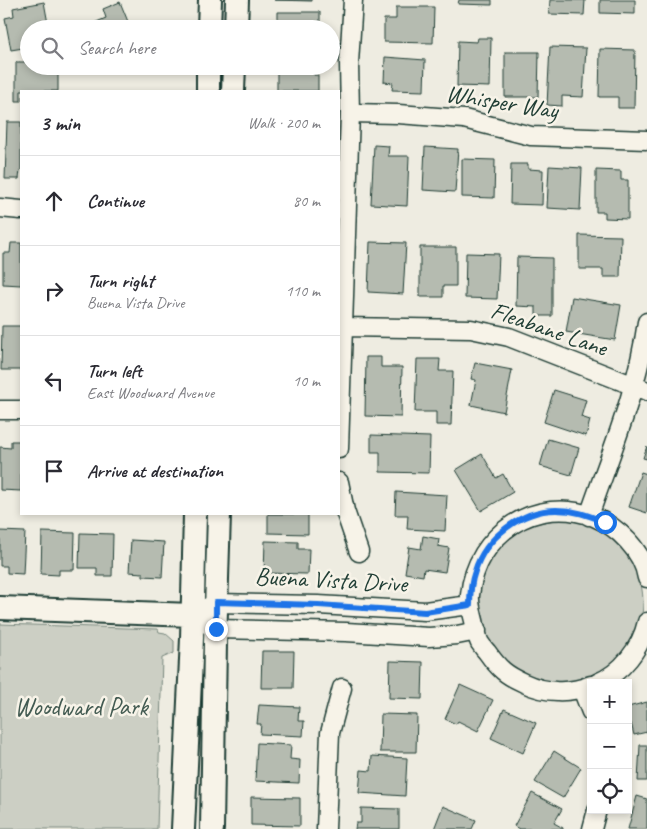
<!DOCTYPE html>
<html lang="en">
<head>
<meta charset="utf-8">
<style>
  :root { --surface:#fff; --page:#f7f7f7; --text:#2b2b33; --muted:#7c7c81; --line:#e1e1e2 }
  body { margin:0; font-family:Caveat,sans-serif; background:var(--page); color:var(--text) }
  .controls { position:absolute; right:15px; bottom:15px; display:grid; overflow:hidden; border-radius:0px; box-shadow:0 2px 8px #0003 }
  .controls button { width:45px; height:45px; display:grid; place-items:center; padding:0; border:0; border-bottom:1px solid var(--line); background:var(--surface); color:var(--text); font:25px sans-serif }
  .stop { position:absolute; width:15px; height:15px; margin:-11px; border:4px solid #1a73e8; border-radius:50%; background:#fff }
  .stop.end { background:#1a73e8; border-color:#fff; box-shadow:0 1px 5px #0008 }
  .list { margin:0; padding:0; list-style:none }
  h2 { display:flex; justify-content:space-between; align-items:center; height:65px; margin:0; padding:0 20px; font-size:21px }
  h2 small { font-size:16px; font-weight:400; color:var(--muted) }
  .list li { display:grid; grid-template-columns:32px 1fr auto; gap:15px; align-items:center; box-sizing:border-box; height:90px; padding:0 20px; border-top:1px solid var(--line) }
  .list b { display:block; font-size:19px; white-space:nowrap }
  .list p { margin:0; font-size:16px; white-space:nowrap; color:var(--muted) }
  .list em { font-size:16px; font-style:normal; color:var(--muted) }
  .icon { flex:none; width:28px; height:28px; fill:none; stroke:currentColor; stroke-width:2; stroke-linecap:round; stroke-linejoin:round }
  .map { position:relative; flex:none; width:647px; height:829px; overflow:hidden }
  .search { position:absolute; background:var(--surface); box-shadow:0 2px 8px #0003; left:20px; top:20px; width:320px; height:55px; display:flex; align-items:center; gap:12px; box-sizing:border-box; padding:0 18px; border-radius:28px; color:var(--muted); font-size:19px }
  .panel { position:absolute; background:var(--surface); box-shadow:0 2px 8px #0003; left:20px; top:90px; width:320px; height:425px; border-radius:0px }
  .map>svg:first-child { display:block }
  .green { fill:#cccfc4; stroke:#76867c }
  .building { fill:#b5bbb0; stroke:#1f3d34 }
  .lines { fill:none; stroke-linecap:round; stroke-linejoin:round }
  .minor-casing { stroke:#1f3d34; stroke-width:21 }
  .tertiary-casing { stroke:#1f3d34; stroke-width:26 }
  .minor { stroke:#f7f3e8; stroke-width:18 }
  .tertiary { stroke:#f7f3e8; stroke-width:22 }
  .route { stroke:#1a73e8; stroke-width:6 }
  .labels { text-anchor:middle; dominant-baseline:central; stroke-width:5; stroke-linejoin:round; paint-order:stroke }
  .street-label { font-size:25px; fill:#1f3d34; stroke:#f7f3e8 }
  .park-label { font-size:25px; fill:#425a51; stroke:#f7f3e8 }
</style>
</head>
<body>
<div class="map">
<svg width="647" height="829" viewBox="0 0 647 829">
  <rect width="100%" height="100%" fill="#eeece1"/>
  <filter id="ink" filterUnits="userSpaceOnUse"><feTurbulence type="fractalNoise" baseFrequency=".02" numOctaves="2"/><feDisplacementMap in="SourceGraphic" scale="10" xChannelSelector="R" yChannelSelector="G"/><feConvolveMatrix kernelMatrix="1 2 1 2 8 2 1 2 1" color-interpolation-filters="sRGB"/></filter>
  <g filter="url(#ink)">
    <path class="green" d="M479 602a82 82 0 1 1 164 0a82 82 0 1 1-164 0Z
      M0,624L158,629L159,632L165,633L174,641V653L162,658L157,829H0Z"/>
    <path class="building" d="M274,0H312V1Z
      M459,0H492V5L458,4Z
      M550,0H585L584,15L549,14Z
      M600,0H635V14L600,13Z
      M44,2L49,29H29V47L11,50L5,18L14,16L13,8Z
      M120,2L131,29H88L87,26L106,18L103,9Z
      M396,7H434L433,43L384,42V19H396Z
      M278,12H320V29H278Z
      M478,38H491L490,87L457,86L458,41L477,42Z
      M550,47L586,48L583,97L562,96V106L547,105Z
      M600,49L635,50L634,108H618V97H599Z
      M505,52H539L538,97H505Z
      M385,57L425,60L424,91L392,90L393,83L384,82Z
      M16,62H29V66H34V68L58,69V91H21V101H16Z
      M277,66H314V75H318V91H277Z
      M7,122H21V170H20L19,179H5Z
      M374,145L389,146L388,156H409L407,206L371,204Z
      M425,147L458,149L455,192L423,190Z
      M462,159L495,160L494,198L462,197Z
      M511,164H528V169L543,170L542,205L510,204Z
      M549,166L582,168L580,210L547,208Z
      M596,170L621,171V180H628V219L605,218V212H596Z
      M579,235L621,236L620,277H603V269H579Z
      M370,242L406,243L403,294L368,292Z
      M11,243H21V285L3,284V253H10Z
      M420,247H456V286H443V297H420Z
      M466,253L499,254L497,299L465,298Z
      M517,257L552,258V316H536V307L516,306Z
      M572,297L621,305L615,340L566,332Z
      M2,326H21V370H1Z
      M366,357H381V367H402L401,417L365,416Z
      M417,359H440L439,371H453L451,425H436V412H415Z
      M475,363L512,370L504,412L471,405L476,380L471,379Z
      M554,390L586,400L581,417L590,420L586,436L544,422Z
      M371,435L430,437L429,473L380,472V452H371Z
      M548,439L579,448L571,475L540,466Z
      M11,441H21V491L0,490V447L11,448Z
      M647,446V459L643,458Z
      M482,454L496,478L503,474L513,492L481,511L456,470Z
      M641,472L647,474V513L629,507Z
      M396,492L447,495L445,531L407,529L408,515H395Z
      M268,514H308V534L268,533Z
      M0,531L25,532L23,574L7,573V566H0Z
      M42,532L75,533L74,570H59V575L41,574Z
      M80,533L113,534L112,576H97V568H79Z
      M423,536L439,539L438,546L449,548L445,572L424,569L423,576L405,573L409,547L421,549Z
      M131,540L164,542L162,577L143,576V573L129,572Z
      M265,541L298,542V549H309L308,574L264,573Z
      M262,651H294L293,688H261Z
      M390,661L423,662L422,699L389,698Z
      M460,685L493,700L478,731L458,721L456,724L445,719Z
      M647,702V732L634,735L631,723L628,724V707Z
      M259,705L299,707L298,721H304L303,736L260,734L261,724H257Z
      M504,709L536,723L523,753L491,738Z
      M381,714L417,715L416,752H380Z
      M257,743L291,745L290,759L300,760L299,783L255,781Z
      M640,745H647V781H638Z
      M554,751L581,768L563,798L535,782Z
      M372,756L407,758L405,796L359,793L361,770L371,771Z
      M532,793L562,809L554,823L563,828V829H519L514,826Z
      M637,796L647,799V829H628Z
      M251,797L300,798V826L251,825Z
      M443,806L476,820L472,829H434Z
      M361,808L399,809V829H355L356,823H361Z"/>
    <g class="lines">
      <defs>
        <path id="minor" d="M350,113L398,114L464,119L531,136L647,140
          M0,208L21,210
          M342,327L471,329L509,337L647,391
          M0,410H21
          M339,449L350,113L349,63L353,0
          M339,482L345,511L359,552
          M589,516C611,452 638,389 647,322
          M192,615L216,603L318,605L425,611L470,605
          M205,623L216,629L346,632L429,637L457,635L477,631
          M597,683C622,673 641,648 647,622
          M591,685C570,694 545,693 524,683C506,675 499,669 487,652C485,650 482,646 480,643C477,638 477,631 475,625C473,615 469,605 470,595C476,534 536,494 594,517C618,527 643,551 647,578
          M582,689L591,712
          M326,829L330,733L342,688
          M592,829L597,810"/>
        <path id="tertiary" d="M209,29L210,0
          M236,29L237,0
          M208,91V66
          M233,91L234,66
          M0,608L192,615
          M183,829L192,638L195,514
          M212,829L215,643L219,514"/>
      </defs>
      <use href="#minor" class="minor-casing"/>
      <use href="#tertiary" class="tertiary-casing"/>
      <use href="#minor" class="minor"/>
      <use href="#tertiary" class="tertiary"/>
    </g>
  </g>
  <g class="lines" filter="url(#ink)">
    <path class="route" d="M216,629V602L318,605L425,612L470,605C470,594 471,582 475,571C485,538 521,510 556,510C574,510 588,515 605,522"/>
  </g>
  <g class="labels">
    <g class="street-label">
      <text transform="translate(502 102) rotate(9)">Whisper Way</text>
      <text transform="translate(549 329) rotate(19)">Fleabane Lane</text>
      <text transform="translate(331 580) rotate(3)">Buena Vista Drive</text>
    </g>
    <g class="park-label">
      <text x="81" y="707">Woodward Park</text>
    </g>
  </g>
</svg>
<div class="controls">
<button>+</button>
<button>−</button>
<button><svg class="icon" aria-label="locate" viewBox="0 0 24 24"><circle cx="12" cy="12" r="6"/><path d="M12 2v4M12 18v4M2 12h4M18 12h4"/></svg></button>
</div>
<div class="stop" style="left:605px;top:522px"></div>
<div class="stop end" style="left:216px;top:629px"></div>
<div class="search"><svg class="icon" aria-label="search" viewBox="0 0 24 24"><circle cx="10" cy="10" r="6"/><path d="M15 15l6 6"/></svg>Search here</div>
<section class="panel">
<h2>3 min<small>Walk · 200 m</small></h2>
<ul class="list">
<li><svg class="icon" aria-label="ahead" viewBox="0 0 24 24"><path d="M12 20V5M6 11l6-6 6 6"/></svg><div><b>Continue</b></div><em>80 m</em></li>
<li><svg class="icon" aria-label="right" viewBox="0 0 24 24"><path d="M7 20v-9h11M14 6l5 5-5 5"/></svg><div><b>Turn right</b><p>Buena Vista Drive</p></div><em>110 m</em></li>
<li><svg class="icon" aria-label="left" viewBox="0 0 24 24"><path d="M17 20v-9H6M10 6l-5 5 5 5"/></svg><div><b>Turn left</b><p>East Woodward Avenue</p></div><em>10 m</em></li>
<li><svg class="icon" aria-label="arrive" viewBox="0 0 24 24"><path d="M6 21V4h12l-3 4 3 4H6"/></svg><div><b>Arrive at destination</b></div></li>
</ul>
</section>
</div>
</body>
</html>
